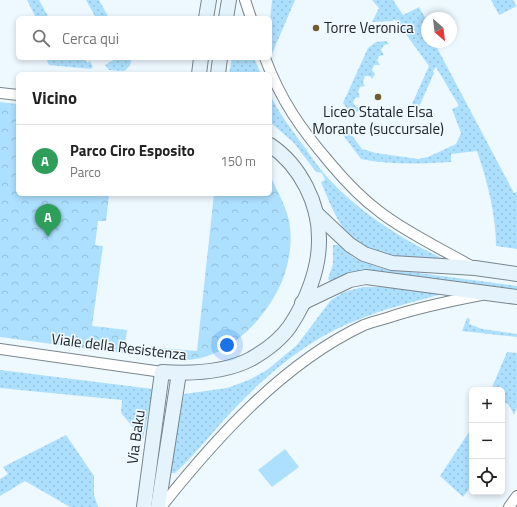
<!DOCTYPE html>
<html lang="it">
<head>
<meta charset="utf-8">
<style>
  body { margin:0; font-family:"Titillium Web",sans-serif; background:#f2f2f2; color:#222 }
  .controls { position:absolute; right:12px; bottom:12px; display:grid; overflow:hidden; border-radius:6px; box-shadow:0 2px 6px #0003 }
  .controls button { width:36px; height:36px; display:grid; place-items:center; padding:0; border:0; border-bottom:1px solid #e0e0e0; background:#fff; color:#222; font:20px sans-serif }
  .compass { position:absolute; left:421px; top:12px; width:36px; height:36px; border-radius:50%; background:#fff; box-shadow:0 2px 6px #0003; rotate:152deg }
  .you { position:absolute; left:227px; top:345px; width:14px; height:14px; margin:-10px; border:3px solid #fff; border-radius:50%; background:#1a73e8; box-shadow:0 0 0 6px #1a73e833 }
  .badge { display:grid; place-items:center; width:26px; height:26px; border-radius:50%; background:#d93025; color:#fff; font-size:13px; font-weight:700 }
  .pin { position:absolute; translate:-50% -33px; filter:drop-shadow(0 1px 2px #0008) }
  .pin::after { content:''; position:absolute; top:21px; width:14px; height:12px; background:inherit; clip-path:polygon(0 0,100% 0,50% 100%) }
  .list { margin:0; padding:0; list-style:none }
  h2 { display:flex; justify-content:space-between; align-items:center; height:52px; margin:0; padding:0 16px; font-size:17px }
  h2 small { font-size:13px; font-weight:400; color:#767676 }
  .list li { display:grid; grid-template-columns:26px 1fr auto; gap:12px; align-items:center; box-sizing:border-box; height:72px; padding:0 16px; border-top:1px solid #e0e0e0 }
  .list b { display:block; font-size:15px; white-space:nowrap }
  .list p { margin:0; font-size:13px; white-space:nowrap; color:#767676 }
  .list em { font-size:13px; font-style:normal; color:#767676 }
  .icon { flex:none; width:22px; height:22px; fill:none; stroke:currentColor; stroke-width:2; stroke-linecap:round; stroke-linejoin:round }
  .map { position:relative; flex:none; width:517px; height:507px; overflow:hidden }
  .search { position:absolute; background:#fff; box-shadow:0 2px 6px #0003; left:16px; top:16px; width:256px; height:44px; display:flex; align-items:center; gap:10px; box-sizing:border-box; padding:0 14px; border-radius:6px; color:#767676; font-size:15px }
  .panel { position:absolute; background:#fff; box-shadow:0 2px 6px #0003; left:16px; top:72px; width:256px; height:124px; border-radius:6px }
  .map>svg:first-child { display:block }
  .grass { fill:url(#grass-dots) }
  .park { fill:url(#park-crowns) }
  .pitch { fill:#ade0ff }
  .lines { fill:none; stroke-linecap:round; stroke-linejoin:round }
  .street-casing { stroke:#7a868d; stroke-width:12 }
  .secondary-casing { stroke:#7a868d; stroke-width:16 }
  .street { stroke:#fff; stroke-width:10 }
  .secondary { stroke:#e4f3fc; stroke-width:14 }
  .poi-dot { fill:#725c2c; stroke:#eef8ff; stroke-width:1.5 }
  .labels { text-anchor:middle; stroke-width:3.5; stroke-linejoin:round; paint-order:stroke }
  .poi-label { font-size:15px; fill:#22272a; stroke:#eef8ff; text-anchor:start }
  .street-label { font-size:15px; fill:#22272a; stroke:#eef8ff }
</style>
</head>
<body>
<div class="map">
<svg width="517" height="507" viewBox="0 0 517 507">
  <defs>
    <pattern id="grass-dots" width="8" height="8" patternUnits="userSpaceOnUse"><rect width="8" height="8" fill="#ade0ff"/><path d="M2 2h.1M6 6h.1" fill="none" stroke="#95c0db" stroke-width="1.8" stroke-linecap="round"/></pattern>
    <pattern id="park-crowns" width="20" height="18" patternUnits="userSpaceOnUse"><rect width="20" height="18" fill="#ade0ff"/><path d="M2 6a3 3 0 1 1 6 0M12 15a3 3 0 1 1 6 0" fill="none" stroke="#95c0db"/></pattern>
  </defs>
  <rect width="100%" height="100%" fill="#eef8ff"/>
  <g class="grass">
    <polygon points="27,0 39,0 49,18 36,18"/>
    <polygon points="86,0 99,0 109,18 96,18"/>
    <path d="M 272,0 L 295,0 L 272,54 C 267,44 271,13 272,0 Z"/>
    <path d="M 372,0 L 393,0 L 403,15 L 419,7 L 427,21 L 427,23 L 424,24 L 427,29 L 427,42 L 434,42 L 514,193 L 517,192 L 517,249 L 496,246 C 496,215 487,180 477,151 L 451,154 L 451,162 C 422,164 390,165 361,159 L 340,131 L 348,130 L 362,149 L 376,153 L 418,159 L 428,157 L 456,144 L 461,133 L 452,109 L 459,106 L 436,67 L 433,71 L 434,73 L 419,107 L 415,109 L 412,104 L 429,66 L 397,22 L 394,19 L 393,21 L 372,22 L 379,8 Z"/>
    <polygon points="491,0 513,0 517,6 499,15"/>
    <polygon points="386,41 389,44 384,45 381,50 384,55 379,56 377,60 380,65 374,65 372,70 375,74 372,79 370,76 365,76 363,82 365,86 360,87 358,92 360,97 355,98 353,103 356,107 360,107 357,112 350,113 343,103 368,48 376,42"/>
    <polygon points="48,58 71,58 72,59 84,58 87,63 90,61 93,67 91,69 49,65 47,61"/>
    <path d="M 117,58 L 131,58 C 132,64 129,67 124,71 L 109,70 L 105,65 Z"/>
    <polygon points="232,58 254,58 261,74 229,74"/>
    <path d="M 270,94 C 278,112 291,129 303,145 C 311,156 318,167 327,177 C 361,214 404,241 450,262 C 422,258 368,258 350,237 C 336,221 329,201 321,182 L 325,180 L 322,173 L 316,172 L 294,143 L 270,122 Z"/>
    <polygon points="333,245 338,245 354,258 381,268 517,286 517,290 380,272 366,271 331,282 328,279 333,264"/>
    <path d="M 363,287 L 391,287 L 442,294 C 413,302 383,309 355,321 C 311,338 272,370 239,404 C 217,426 198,452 175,473 L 169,473 L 184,394 L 227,388 L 249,380 L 267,370 L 297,345 L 331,300 L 344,292 Z"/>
    <polygon points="467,318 470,319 469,324 482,329 517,334 517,337 462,331"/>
    <polygon points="507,352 517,353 517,407 514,415 509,405 502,400 502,390 491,390"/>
    <polygon points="0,370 153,389 143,439 121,413 122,400 0,388"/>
    <polygon points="471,429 472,485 463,497 440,476"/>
    <polygon points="66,435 94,476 94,495 98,507 70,507 25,481 0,496 0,479 8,474 3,467"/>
  </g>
  <path class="park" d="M 0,102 L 18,104 L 18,194 L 109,194 L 106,221 L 98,221 L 95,245 L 103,246 L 92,326 L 127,330 L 125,345 L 197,351 L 214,194 L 270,194 L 270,175 C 277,191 289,211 290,228 C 292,243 289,262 284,276 C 270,315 229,359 186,360 C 171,360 156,356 141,355 C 94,350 47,343 0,337 Z"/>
  <polygon class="pitch" points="285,449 299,467 272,487 258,470"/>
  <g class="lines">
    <defs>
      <g id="street">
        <polyline points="245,0 251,18"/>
        <path d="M 265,58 C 281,101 301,129 330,163 C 345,181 361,198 380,212 C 407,233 442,249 471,266"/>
        <polyline points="0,93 18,95"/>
        <polyline points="0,349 162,372"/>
        <path d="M 161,507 C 216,438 283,363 364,325 C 372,322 381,320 390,317 C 420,307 450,301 481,295"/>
        <polyline points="509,507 517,496"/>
      </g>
      <g id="secondary">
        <polyline points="206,18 209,0"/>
        <polyline points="226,18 229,0"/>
        <polyline points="199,74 201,58"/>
        <polyline points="218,74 220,58"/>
        <polyline points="316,213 350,245 364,254 392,263 475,268 517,274"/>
        <polyline points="302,303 350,280 366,277 517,297"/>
        <path d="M 144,507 L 162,372 C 192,374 224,373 251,359 C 265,351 281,339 290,326 C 306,302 319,270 319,241 C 320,204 300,165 270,145"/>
        <polyline points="158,507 179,373"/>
      </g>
    </defs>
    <use href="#street" class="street-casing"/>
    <use href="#secondary" class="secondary-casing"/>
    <use href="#street" class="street"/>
    <use href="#secondary" class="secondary"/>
  </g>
  <g class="poi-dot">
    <circle cx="316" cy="28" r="4"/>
    <circle cx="378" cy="97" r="4"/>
  </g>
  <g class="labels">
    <g class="poi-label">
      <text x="324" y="33">Torre Veronica</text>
      <text x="378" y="117" text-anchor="middle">Liceo Statale Elsa<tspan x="378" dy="17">Morante (succursale)</tspan></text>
    </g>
    <g class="street-label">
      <text transform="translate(119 347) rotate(7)" y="5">Viale della Resistenza</text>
      <text transform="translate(136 437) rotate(-82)" y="5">Via Baku</text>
    </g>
  </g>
</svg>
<div class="controls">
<button>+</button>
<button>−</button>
<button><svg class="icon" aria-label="locate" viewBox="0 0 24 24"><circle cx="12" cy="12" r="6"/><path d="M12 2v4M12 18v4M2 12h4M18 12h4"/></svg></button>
</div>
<svg class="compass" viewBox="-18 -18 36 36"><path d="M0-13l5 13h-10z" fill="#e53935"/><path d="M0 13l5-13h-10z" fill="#767676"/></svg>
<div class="you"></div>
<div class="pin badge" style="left:48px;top:237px;background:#2e9e5b">A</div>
<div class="search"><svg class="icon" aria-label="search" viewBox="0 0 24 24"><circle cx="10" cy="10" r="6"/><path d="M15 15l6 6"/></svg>Cerca qui</div>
<section class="panel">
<h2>Vicino<small></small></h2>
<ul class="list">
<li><span class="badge" style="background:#2e9e5b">A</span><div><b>Parco Ciro Esposito</b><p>Parco</p></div><em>150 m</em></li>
</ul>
</section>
</div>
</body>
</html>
